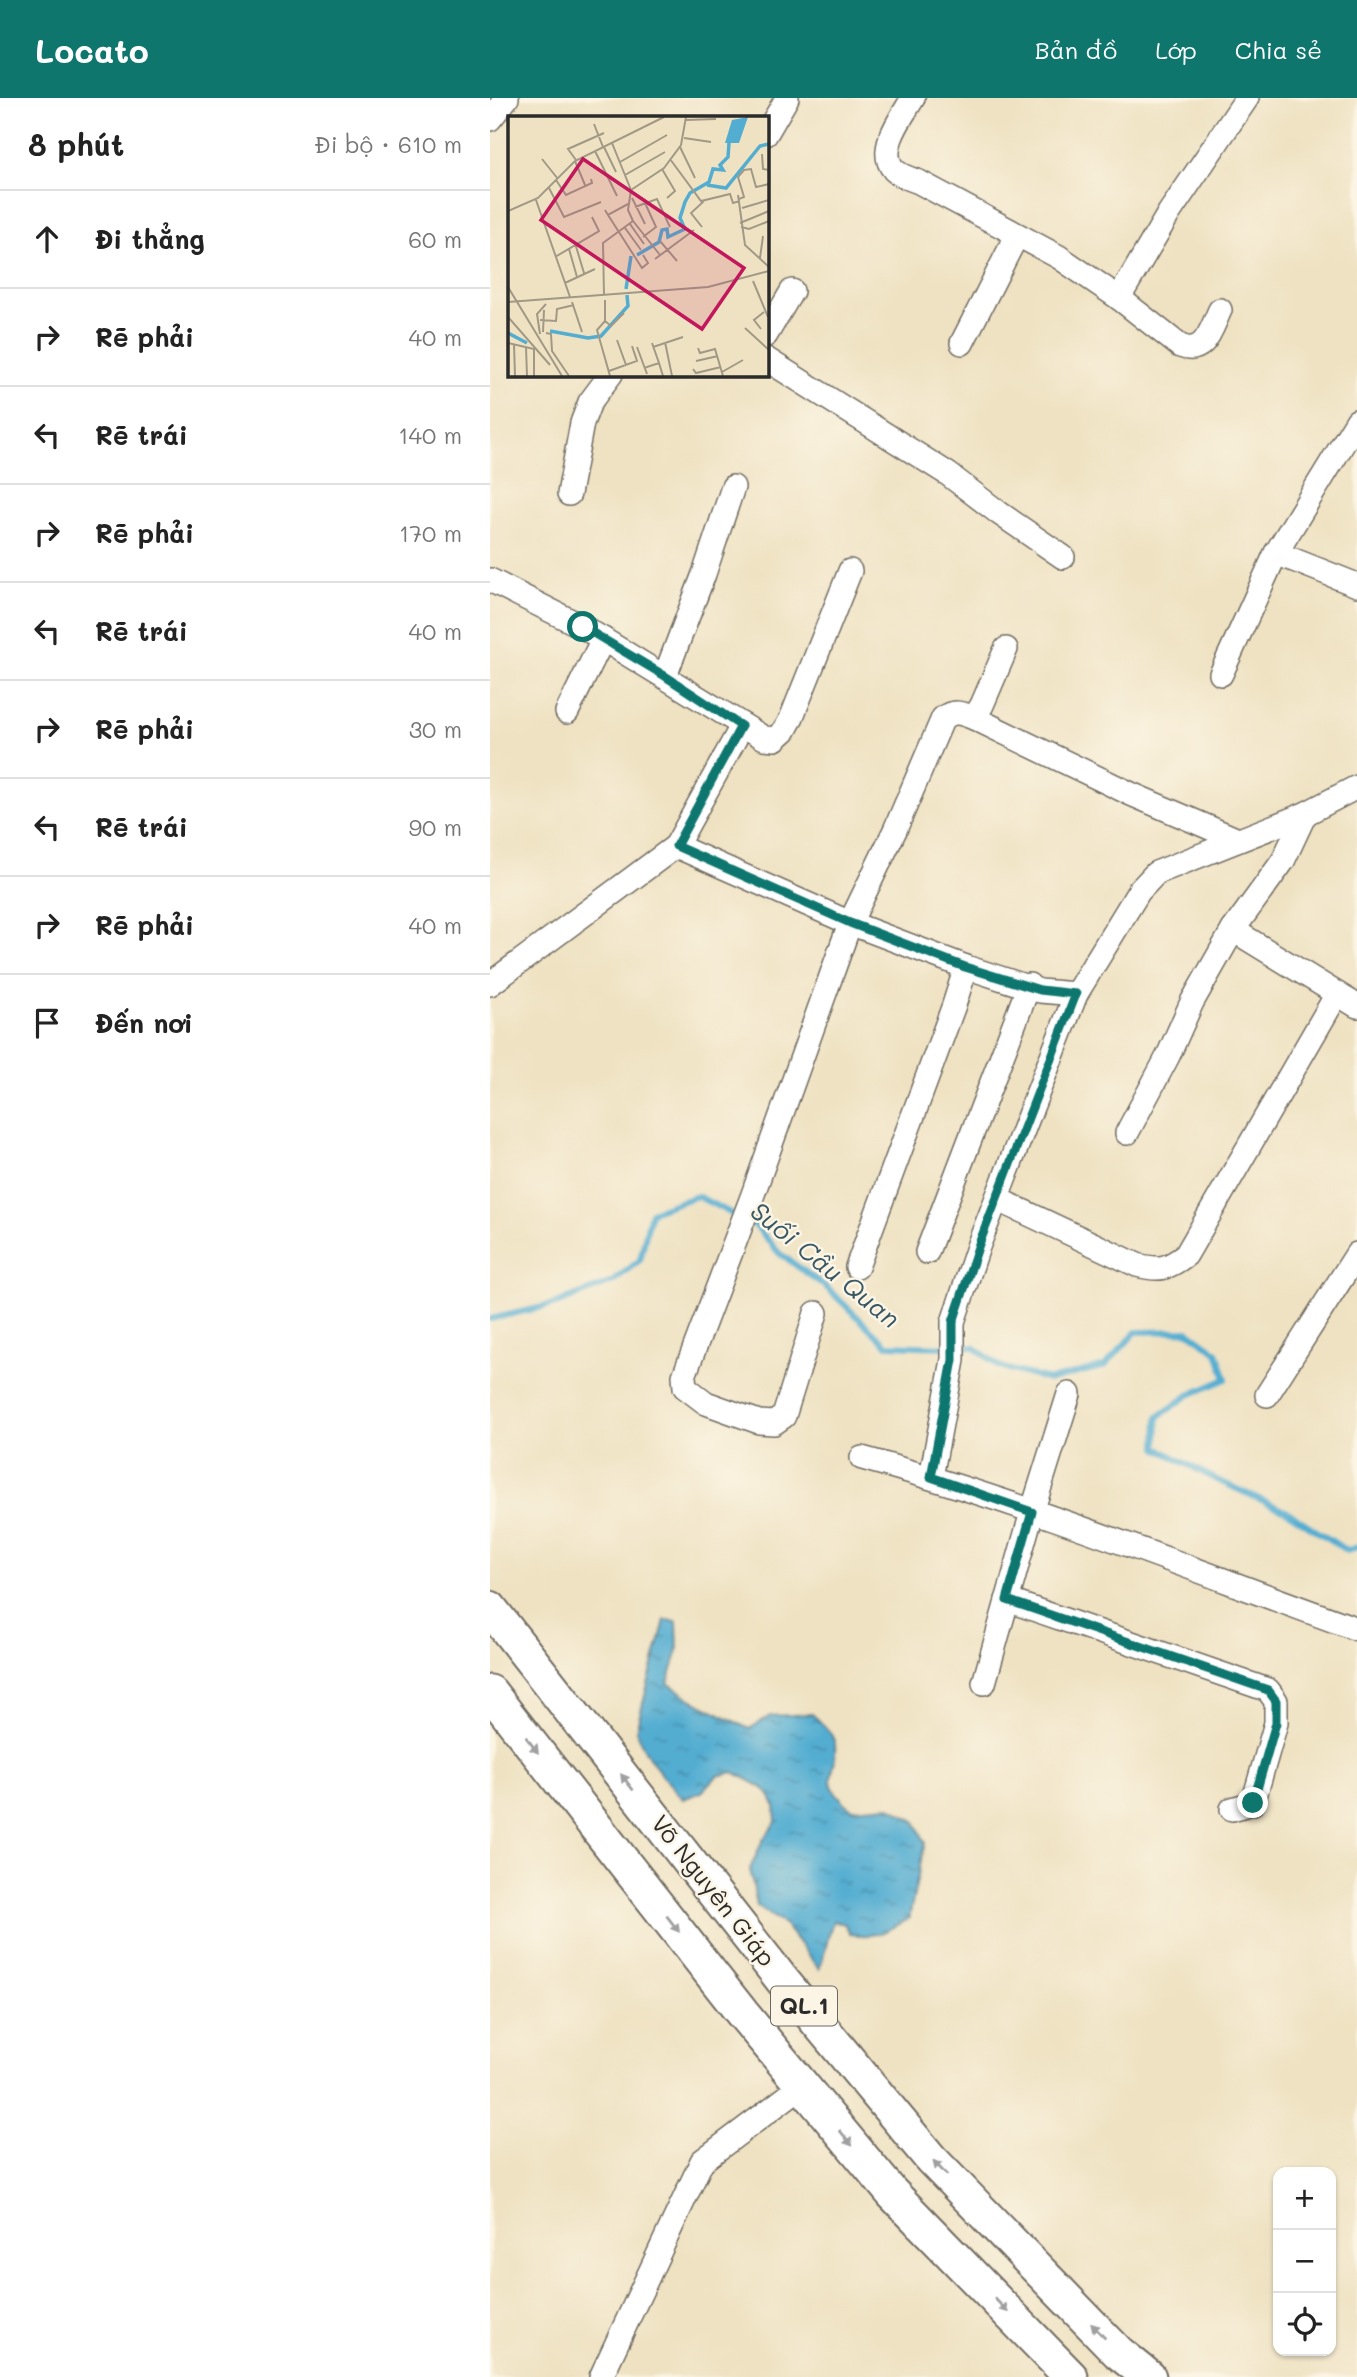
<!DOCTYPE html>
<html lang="vi">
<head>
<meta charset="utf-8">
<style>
  body { margin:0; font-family:Mali,sans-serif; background:#f6f6f6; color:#222 }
  .controls { position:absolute; right:21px; bottom:21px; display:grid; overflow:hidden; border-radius:14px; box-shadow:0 2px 5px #0004 }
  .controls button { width:63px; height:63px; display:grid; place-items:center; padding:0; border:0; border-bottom:2px solid #e0e0e0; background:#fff; color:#222; font:35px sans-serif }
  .stop { position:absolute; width:21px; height:21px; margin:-16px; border:5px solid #0f766e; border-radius:50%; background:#fff }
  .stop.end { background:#0f766e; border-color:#fff; box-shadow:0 2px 7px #0008 }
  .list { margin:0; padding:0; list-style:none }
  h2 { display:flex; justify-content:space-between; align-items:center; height:91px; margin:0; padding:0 28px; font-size:30px }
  h2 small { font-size:23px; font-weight:400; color:#767676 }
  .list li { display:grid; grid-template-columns:46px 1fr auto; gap:21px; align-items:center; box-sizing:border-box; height:98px; padding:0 28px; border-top:2px solid #e0e0e0 }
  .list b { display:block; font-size:26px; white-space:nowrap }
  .list em { font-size:23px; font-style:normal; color:#767676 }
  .icon { flex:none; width:38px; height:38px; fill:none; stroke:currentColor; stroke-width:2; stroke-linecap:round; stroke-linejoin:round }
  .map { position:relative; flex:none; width:867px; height:2279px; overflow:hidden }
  header { display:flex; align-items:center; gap:42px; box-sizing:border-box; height:98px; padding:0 35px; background:#0f766e; color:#fff }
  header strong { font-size:33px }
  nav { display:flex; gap:38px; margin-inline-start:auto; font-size:24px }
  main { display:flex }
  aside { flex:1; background:#fff }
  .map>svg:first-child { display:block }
  .water { fill:url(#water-ripples); stroke:#3f6c7e; stroke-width:2 }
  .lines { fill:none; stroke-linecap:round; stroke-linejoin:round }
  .stream { stroke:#53add1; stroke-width:6 }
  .minor-casing { stroke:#706b60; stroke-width:26 }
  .highway-casing { stroke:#706b60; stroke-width:37 }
  .minor { stroke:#fff; stroke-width:23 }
  .highway { stroke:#fff; stroke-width:33 }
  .oneway { fill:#a0a0a0 }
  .route { stroke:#0f766e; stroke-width:9 }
  .labels { text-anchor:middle; stroke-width:5; stroke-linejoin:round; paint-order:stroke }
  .shield { fill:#fcf5e5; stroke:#6a6863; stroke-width:2 }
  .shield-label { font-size:23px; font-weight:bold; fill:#2b2b2b }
  .street-label { font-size:24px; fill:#2b2b2b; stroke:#fcf5e5 }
  .water-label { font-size:26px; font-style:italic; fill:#395865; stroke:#fcf5e5 }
  .inset-river { fill:none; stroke:#53add1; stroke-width:3.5 }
  .inset-road { fill:none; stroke:#a19986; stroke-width:2 }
  .view { fill:#c2185b; fill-opacity:0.15; stroke:#c2185b; stroke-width:3.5 }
  .inset-edge { fill:none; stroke:#2b2b2b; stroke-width:3.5 }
</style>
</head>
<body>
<header>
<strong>Locato</strong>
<nav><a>Bản đồ</a><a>Lớp</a><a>Chia sẻ</a></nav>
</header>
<main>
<aside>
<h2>8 phút<small>Đi bộ · 610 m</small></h2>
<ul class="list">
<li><svg class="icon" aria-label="ahead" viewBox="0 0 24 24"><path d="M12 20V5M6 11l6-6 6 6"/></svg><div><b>Đi thẳng</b></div><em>60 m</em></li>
<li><svg class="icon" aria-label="right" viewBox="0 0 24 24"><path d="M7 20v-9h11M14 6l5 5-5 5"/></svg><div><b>Rẽ phải</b></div><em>40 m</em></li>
<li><svg class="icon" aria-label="left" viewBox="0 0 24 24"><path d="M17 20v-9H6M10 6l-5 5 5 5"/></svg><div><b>Rẽ trái</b></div><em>140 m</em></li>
<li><svg class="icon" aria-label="right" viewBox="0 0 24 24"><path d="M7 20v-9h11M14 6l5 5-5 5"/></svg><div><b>Rẽ phải</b></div><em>170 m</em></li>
<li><svg class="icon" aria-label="left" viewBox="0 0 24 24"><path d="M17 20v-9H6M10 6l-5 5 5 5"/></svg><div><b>Rẽ trái</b></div><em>40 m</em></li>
<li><svg class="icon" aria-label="right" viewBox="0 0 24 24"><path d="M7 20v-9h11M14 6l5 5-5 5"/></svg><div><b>Rẽ phải</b></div><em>30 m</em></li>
<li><svg class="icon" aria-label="left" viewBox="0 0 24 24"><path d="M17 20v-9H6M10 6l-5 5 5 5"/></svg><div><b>Rẽ trái</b></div><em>90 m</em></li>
<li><svg class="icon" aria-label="right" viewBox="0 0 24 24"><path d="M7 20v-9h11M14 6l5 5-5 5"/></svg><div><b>Rẽ phải</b></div><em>40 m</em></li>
<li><svg class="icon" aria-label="arrive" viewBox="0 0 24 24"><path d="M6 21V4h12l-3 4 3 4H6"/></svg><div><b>Đến nơi</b></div></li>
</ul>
</aside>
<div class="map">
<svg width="867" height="2279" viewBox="0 0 867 2279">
  <defs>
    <pattern id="water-ripples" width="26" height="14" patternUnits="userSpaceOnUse" patternTransform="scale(1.75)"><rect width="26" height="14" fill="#53add1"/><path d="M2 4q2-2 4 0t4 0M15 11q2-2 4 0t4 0" fill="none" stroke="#458daa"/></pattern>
  </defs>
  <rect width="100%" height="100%" fill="#fcf5e5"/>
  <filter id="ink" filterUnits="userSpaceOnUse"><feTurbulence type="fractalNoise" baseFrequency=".0143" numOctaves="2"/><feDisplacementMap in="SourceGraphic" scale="14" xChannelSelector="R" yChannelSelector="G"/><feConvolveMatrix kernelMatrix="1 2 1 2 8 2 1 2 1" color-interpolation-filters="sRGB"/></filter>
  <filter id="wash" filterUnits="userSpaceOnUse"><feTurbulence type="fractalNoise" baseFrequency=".00686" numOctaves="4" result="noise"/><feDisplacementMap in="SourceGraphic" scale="28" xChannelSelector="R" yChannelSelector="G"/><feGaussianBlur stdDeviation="1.57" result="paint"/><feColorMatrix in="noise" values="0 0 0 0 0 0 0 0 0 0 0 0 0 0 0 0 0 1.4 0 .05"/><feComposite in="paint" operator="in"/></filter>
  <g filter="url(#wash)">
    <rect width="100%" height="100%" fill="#efe2c2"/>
    <path class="water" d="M 175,1522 L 187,1523 L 188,1552 L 178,1585 L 201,1601 L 259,1631 L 280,1618 L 322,1616 C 330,1624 344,1635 345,1647 C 348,1682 326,1680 362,1711 L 399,1708 L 425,1723 L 435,1744 L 419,1820 C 398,1834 386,1840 360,1836 L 355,1826 L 343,1823 C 337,1839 336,1855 329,1871 L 295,1827 L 267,1808 L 260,1771 L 273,1742 L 286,1724 L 285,1707 L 275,1691 L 244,1674 L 227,1678 L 212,1694 L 193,1701 C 174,1680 155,1659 146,1632 Z"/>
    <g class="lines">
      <g class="stream">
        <polyline points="0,1221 66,1206 122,1184 150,1162 161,1114 207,1098 266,1128 289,1155 336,1189 397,1247 457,1249"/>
        <polyline points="468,1249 484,1249 510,1269 560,1282 615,1268 646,1234 698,1233 727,1254 736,1281 699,1297 668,1319 667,1350 727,1382 798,1414 857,1453 867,1449"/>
      </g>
    </g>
  </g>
  <g filter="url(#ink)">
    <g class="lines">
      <defs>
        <g id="minor">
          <path d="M 423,0 C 412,19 386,52 404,72 C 410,78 421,81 429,84 L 569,159 L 629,200 L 690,248 C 715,258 721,231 730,212"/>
          <polyline points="0,21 17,0"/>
          <polyline points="276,36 297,0"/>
          <polyline points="629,200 679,115 757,0"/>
          <polyline points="276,237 302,193"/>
          <polyline points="472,245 527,137"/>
          <polyline points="276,261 458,376 509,415 573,459"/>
          <polyline points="79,396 92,325 100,304 121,276"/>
          <polyline points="786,455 867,487"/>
          <polyline points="0,482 93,529 274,640 285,641 295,632 301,621 360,473"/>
          <polyline points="516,551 492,607 484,620 641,696 748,742"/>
          <polyline points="731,576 786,455 867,323"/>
          <polyline points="175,578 214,476 243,389"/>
          <polyline points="77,614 113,541"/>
          <polyline points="186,748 252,628"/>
          <polyline points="743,832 867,908"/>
          <polyline points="0,886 186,748 360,825 476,869 550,893 586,896 649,793 666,775 815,716 867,689"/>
          <polyline points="637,1035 678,958 702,904 743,832 793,763 815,716"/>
          <path d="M 507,1101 L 647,1167 C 670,1173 677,1171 696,1157 L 847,896"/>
          <polyline points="437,1154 539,887"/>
          <polyline points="367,1169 464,907 476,869"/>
          <path d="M 326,1215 L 294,1318 L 284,1325 L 269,1324 L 216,1305 L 195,1289 L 194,1278 L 262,1099 L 360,825 L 405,732 L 453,620 C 464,612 471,615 484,620"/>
          <polyline points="777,1297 867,1156"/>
          <path d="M 372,1360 C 540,1406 703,1472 867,1531"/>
          <polyline points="441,1379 463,1262 463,1224 489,1146 586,896"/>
          <polyline points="517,1502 778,1592 786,1603 786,1625 763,1705 742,1711"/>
          <polyline points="494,1585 542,1414 579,1296"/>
          <polyline points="111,2279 212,2063 313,1987"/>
        </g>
        <g id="highway">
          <polyline points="0,1510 293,1883 441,2061 628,2254 659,2279"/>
          <polyline points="0,1594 252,1915 402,2095 581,2279"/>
        </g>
      </defs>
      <use href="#minor" class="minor-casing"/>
      <use href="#highway" class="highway-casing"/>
      <use href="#minor" class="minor"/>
      <use href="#highway" class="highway"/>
    </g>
    <defs><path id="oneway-solid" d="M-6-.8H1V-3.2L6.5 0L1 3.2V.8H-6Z" transform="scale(1.75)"/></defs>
    <g class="oneway">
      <use href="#oneway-solid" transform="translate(42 1647) rotate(52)"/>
      <use href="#oneway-solid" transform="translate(137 1684) rotate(-128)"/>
      <use href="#oneway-solid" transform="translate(183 1826) rotate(52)"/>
      <use href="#oneway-solid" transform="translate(356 2040) rotate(50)"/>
      <use href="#oneway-solid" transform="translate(450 2070) rotate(-134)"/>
      <use href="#oneway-solid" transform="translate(511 2207) rotate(46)"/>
      <use href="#oneway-solid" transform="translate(608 2233) rotate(-134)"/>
    </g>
  </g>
  <g class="lines" filter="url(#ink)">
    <polyline class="route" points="93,529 175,578 251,628 186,748 360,825 475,869 550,892 586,896 489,1146 463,1224 463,1262 441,1379 542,1414 517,1502 778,1592 786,1603 786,1625 763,1705"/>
  </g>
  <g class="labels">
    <rect class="shield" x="281" y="1888.5" width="66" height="39" rx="5"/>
    <g class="shield-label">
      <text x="314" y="1916">QL.1</text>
    </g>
    <g class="street-label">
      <text transform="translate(223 1793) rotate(52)" y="8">Võ Nguyên Giáp</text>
    </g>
    <g class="water-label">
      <text transform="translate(335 1167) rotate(39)" y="9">Suối Cầu Quan</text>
    </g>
  </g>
  <g transform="translate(18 18)">
    <rect width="261" height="261" fill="#efe2c2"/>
    <path d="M 240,1 L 231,27 L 217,27 L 224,4 Z" fill="#53add1"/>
    <path class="inset-river" d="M 199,69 L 218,72 L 252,30 L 261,28M 129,139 L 151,126 L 154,114 L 159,113 L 160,121 L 177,113 L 172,102 L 177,86 L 182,77 L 201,66 L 205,53 L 215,54 L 212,49 L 220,41 L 221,27M 118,173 L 123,140M 42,215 L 80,222 L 93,220 L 120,190 L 119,179M 0,217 L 19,227"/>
    <path class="inset-road" d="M 178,4 L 208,3M 86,8 L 95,31M 176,22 L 203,26M 96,31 L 108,56M 172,31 L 187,62M 87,35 L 109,80M 254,38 L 255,53 L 261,54M 34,43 L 50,63M 162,43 L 193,85 L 222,78 L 225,87 L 232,85M 68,44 L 60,33 L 96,17M 67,45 L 77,69M 112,46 L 159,19M 154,53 L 167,75 L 159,82M 117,59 L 157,36M 48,64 L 58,79 L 84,67 L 83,63M 41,72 L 56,101 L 93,86M 123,74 L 156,52 L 173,29 L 178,1M 230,79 L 237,129 L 261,151M 124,82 L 137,108M 231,83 L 236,81 L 230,61 L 236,54 L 243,53 L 248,71 L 261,68M 28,84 L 62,181M 127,91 L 149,83 L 162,111M 234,92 L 261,84M 97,94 L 100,99 L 120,88M 0,95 L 30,82 L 67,45 L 156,1M 100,99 L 134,152 L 140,147 L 135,139M 125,105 L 152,139M 232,107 L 261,95M 122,108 L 136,128M 194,111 L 183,97 L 196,85M 233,111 L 241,113 L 261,105M 117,112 L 133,134M 135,121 L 148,111 L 137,87M 152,125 L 169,145M 67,127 L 76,157M 61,133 L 69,161M 47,141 L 91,115 L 84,101M 252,142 L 255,120M 147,143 L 186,114M 245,165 L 260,201M 57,167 L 87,153M 0,171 L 54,260M 96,179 L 95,127 L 125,105 L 120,94 L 123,74 L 104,27M 97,184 L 97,205 L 89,214 L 102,260M 0,186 L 200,171 L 261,155M 64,186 L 74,216M 0,201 L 42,249M 32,204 L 48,205 L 49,193 L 66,189M 97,205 L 103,210 L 116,197M 237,212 L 261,234M 253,213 L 246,204 L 256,196M 35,216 L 36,194M 38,217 L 43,218 L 44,235 L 61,260M 32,218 L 29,198 L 38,188M 109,224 L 118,249M 157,226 L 164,260M 0,227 L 26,233 L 26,260M 144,227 L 151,247M 6,228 L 7,260M 18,231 L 19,260M 129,231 L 139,258M 145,231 L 175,221M 190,232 L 192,237 L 207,233 L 215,260M 188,245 L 210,240M 136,252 L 151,247 L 155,260M 185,253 L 188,257 L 213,251M 101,255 L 129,245 L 124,230M 214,256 L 235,244"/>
    <path class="view" d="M 75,43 L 236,152 L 194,213 L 33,104 Z"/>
    <rect width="261" height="261" class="inset-edge"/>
  </g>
</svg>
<div class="controls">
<button>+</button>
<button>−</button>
<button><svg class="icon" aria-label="locate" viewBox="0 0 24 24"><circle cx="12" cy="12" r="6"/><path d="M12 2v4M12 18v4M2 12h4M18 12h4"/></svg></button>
</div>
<div class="stop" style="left:93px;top:529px"></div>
<div class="stop end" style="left:763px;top:1705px"></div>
</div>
</main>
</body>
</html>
